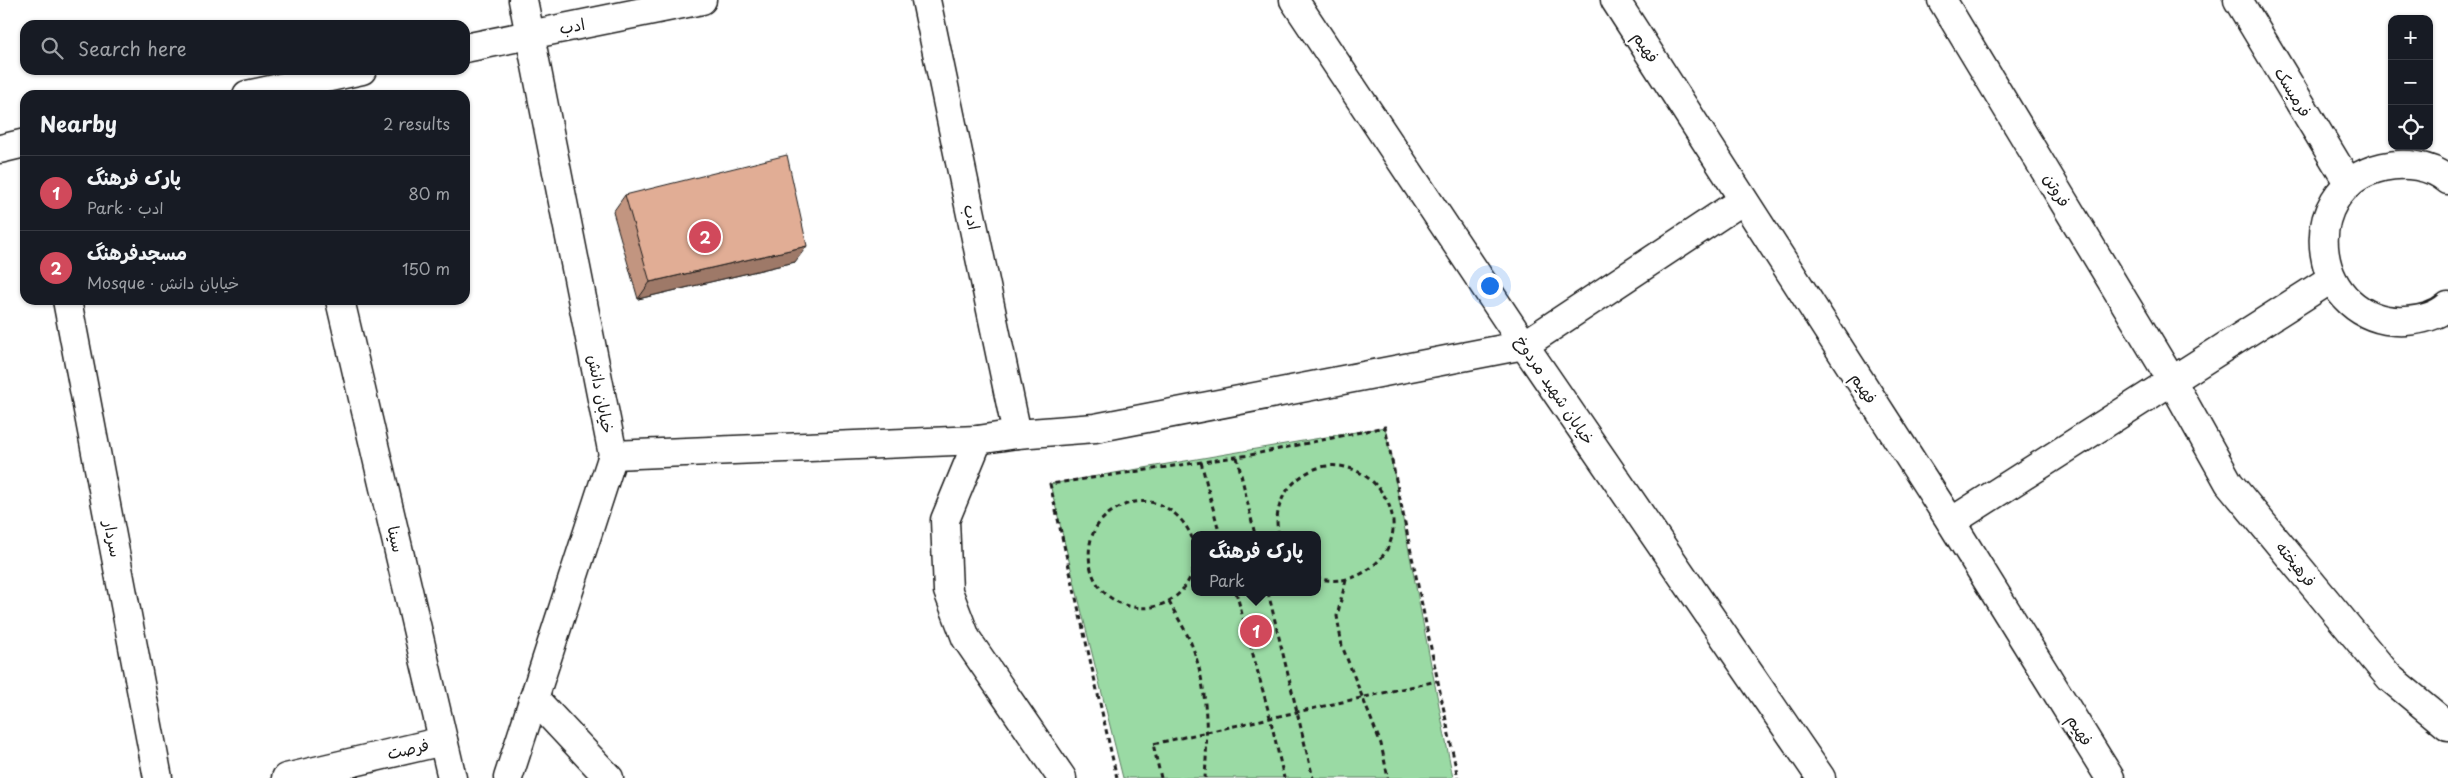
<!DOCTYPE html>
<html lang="en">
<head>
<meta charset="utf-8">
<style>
  body { margin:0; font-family:"Playpen Sans","Playpen Sans Arabic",sans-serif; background:#242831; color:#f1f3f6 }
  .controls { position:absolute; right:15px; top:15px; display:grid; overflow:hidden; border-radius:10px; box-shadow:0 1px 4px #0004 }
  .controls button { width:45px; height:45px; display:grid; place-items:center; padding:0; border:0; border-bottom:1px solid #363941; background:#171b24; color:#f1f3f6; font:25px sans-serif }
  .you { position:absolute; left:1489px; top:285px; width:18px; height:18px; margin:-12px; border:4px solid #fff; border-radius:50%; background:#1a73e8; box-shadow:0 0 0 8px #1a73e833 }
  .badge { display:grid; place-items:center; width:32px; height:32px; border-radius:50%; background:#d1495b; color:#fff; font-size:16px; font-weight:700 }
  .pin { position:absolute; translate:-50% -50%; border:2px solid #fff; box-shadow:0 1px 5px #0006 }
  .popup { position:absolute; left:1191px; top:531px; width:130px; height:65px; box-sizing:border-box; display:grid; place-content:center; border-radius:10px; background:#171b24; filter:drop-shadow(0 1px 4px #0005); font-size:16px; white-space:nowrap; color:#9ea1a6 }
  .popup b { font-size:19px; color:#f1f3f6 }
  .popup::after { content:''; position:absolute; left:50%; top:100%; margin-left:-10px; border:10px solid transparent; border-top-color:#171b24 }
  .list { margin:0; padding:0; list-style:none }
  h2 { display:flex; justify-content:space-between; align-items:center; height:65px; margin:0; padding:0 20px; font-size:21px }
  h2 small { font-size:16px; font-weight:400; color:#9ea1a6 }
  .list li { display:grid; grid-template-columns:32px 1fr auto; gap:15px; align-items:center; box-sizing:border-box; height:75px; padding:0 20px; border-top:1px solid #363941 }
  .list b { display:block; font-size:19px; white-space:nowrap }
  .list p { margin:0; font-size:16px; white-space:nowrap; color:#9ea1a6 }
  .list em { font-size:16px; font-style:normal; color:#9ea1a6 }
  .icon { flex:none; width:28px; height:28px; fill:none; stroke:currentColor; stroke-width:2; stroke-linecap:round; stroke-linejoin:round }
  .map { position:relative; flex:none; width:2448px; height:778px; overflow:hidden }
  .search { position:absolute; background:#171b24; box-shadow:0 1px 4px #0004; left:20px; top:20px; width:450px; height:55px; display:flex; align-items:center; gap:12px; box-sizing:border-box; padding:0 18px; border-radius:15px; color:#9ea1a6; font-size:19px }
  .panel { position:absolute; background:#171b24; box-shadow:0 1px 4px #0004; left:20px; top:90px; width:450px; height:215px; border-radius:15px }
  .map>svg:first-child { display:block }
  .green { fill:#9adaa4; stroke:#5b7b60; fill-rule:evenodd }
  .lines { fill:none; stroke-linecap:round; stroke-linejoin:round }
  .minor-casing { stroke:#1c1c1c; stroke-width:31 }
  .path { stroke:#1c1c1c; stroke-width:3; stroke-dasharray:5 4; stroke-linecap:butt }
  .minor { stroke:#fff; stroke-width:28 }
  .wall { fill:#c29580; stroke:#1c1c1c }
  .shaded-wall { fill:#9e7968; stroke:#1c1c1c }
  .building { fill:#e1ad95; stroke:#1c1c1c }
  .labels { text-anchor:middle; stroke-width:5; stroke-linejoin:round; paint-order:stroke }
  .street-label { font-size:16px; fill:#1c1c1c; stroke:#fff }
</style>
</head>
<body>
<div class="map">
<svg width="2448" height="778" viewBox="0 0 2448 778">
  <rect width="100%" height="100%" fill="#fff"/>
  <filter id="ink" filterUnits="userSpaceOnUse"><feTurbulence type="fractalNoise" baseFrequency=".02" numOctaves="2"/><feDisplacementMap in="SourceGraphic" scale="10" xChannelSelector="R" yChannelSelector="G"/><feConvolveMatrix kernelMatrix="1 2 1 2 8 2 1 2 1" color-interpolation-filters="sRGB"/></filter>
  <g filter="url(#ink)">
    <path class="green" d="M 1385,427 L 1453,778 L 1123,778 L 1050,484 ZM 1195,535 L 1317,535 L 1317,592 L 1195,592 Z"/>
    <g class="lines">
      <defs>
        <g id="minor">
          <polyline points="926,0 1017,434"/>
          <polyline points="1294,0 1524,345 1821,778"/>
          <polyline points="1615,0 1951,522 2110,778"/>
          <polyline points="1942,0 2172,381 2229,483 2390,678 2448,726"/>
          <polyline points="2238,0 2349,184"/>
          <polyline points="465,48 702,0"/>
          <polyline points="247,95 362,70"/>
          <polyline points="0,149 25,143"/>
          <path d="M 2448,180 C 2431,165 2404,162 2383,167 C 2291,188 2312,326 2406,321 C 2420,320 2437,316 2448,306"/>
          <polyline points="67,300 158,778"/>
          <polyline points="340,300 452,778"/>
          <polyline points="978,440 945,520 948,591 966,638 1062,778"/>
          <polyline points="613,455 978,440 1017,434 1095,428 1524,345 1743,200"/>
          <polyline points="1951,522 2331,279"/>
          <polyline points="534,698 609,778"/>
          <polyline points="286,778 443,741"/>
          <polyline points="508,778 613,455 523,0"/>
        </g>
      </defs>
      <use href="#minor" class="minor-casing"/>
      <g class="path">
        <polyline points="1237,457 1255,535"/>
        <polyline points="1201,462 1220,535"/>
        <path d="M 1279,535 C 1274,519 1279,500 1289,488 C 1345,423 1432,515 1374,565 C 1358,579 1338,584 1317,578"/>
        <path d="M 1195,548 C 1188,514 1153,490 1120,507 C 1105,514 1093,526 1090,544 C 1079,616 1181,634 1195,562"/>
        <polyline points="1346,580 1337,616 1342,646 1381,744 1388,778"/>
        <polyline points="1236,592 1270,717 1284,778"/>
        <polyline points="1268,592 1313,778"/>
        <path d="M 1169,602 C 1176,615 1185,629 1191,643 C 1208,686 1208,733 1205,778"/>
        <polyline points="1117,778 1050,484 1250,455 1385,427 1458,778"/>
        <polyline points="1161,778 1153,744 1437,681"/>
      </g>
      <use href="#minor" class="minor"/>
    </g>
    <polygon class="wall" points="625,195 795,262 638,299 613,212"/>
    <polygon class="shaded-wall" points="807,246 795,262 638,299 650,282"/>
    <polygon class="building" points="787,155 807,246 650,282 625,195"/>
  </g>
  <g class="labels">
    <g class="street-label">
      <text transform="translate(572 26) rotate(-11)" y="6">ادب</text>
      <text transform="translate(1646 47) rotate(57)" y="6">فهیم</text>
      <text transform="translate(2293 92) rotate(59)" y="6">فرمیسک</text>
      <text transform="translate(2057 190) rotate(59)" y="6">فروتن</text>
      <text transform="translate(972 217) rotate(78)" y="6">ادب</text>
      <text transform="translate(1864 388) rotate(57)" y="6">فهیم</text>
      <text transform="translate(1555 390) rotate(56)" y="6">خیابان شهید مردوخ</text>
      <text transform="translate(601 394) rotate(79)" y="6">خیابان دانش</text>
      <text transform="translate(113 539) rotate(79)" y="6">سردار</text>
      <text transform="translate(396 539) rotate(77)" y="6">سینا</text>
      <text transform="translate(2296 564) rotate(51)" y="6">فرهیخته</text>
      <text transform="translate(2080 730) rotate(58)" y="6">فهیم</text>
      <text transform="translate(408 749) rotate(-13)" y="6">فرصت</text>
    </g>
  </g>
</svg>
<div class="controls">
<button>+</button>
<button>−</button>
<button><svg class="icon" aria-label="locate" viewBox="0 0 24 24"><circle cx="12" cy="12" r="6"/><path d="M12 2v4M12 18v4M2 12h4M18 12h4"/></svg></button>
</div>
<div class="you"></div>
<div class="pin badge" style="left:1256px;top:631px">1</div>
<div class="popup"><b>پارک فرهنگ</b>Park</div>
<div class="pin badge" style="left:705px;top:237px">2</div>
<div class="search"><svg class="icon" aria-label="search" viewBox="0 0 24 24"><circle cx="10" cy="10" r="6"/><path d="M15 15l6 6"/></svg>Search here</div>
<section class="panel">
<h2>Nearby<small>2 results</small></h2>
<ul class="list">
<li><span class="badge">1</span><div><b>پارک فرهنگ</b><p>Park · ادب</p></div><em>80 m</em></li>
<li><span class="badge">2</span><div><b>مسجدفرهنگ</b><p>Mosque · خیابان دانش</p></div><em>150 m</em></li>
</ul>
</section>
</div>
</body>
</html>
